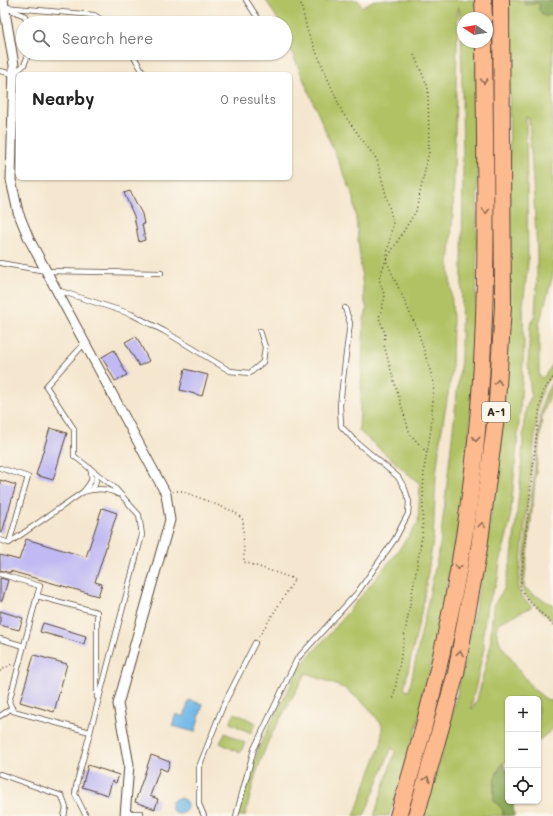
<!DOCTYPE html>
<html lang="en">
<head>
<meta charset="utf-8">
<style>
  body { margin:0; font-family:Mali,sans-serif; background:#f6f6f6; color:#222 }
  .controls { position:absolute; right:12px; bottom:12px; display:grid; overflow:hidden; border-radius:6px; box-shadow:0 1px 3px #0004 }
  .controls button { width:36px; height:36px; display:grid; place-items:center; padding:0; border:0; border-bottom:1px solid #e0e0e0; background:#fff; color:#222; font:20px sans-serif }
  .compass { position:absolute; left:457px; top:12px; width:36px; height:36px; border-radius:50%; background:#fff; box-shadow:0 1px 3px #0004; rotate:282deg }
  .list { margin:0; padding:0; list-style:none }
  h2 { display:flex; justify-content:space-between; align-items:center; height:52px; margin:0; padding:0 16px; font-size:17px }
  h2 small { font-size:13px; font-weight:400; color:#767676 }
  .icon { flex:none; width:22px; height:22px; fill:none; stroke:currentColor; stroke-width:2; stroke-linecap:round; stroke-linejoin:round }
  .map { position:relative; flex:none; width:553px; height:816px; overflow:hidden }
  .search { position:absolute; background:#fff; box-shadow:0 1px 3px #0004; left:16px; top:16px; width:276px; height:44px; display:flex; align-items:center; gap:10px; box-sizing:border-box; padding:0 14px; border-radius:22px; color:#767676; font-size:15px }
  .panel { position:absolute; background:#fff; box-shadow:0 1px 3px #0004; left:16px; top:72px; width:276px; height:108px; border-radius:6px }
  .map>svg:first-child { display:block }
  .green { fill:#b1c265; stroke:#767642; fill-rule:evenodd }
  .forest { fill:#8ca85a; stroke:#64693c }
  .water { fill:#6fb8e7; stroke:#557182 }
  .building { fill:#c0b9f3 }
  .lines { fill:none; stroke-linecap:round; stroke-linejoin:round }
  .service-casing { stroke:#574639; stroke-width:6 }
  .minor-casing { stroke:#574639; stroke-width:11 }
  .motorway-casing { stroke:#574639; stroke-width:18 }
  .path { stroke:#574639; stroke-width:1.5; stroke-dasharray:1 3; stroke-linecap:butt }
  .service { stroke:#fff; stroke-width:4.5 }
  .minor { stroke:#fff; stroke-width:9 }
  .motorway { stroke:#fcba8e; stroke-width:16 }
  .oneway { stroke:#926b50 }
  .labels { text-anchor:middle; stroke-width:3; stroke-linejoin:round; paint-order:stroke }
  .shield { fill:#fbf7ec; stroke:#75685c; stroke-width:1 }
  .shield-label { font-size:12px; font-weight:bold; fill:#3b2a1e }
</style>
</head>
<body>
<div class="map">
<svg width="553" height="816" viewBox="0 0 553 816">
  <rect width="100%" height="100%" fill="#fbf7ec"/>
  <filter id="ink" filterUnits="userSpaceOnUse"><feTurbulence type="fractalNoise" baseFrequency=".025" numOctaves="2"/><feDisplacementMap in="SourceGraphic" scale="8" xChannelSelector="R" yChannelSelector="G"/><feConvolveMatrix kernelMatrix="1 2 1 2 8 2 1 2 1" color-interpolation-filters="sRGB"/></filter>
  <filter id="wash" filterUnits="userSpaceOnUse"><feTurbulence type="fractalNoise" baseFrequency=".012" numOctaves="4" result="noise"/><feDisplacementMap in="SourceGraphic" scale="16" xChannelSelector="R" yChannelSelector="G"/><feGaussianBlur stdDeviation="0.9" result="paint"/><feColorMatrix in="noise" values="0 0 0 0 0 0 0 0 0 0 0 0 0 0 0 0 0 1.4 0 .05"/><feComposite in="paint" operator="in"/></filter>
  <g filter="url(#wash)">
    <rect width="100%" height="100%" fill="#f5e7cf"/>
    <g class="green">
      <path d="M 266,0 L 358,0 L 362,7 L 374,0 L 475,0 L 475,18 L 463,18 L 463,42 L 476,42 C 478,189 480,336 465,482 C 461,520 452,558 445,595 C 434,650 424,706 408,760 C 402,779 395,797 389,816 L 374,816 L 395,752 L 392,747 L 364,816 L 354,816 L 382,741 L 382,725 L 367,706 L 346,689 L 306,673 L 269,739 L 256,773 L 245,816 L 238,816 L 252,761 L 255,761 L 258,749 L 301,665 L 333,630 L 395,555 L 418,523 L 420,484 L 359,431 L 364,320 L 367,309 L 364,299 L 354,198 L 285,36 L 285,23 L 280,23 ZM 458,6 L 461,18 L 463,168 L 461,358 L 440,545 L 409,691 L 404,689 L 423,604 L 433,540 L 436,476 L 440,440 L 452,371 L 453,317 L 449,265 L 453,214 Z"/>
      <path d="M 508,0 L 524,0 L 525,5 L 539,3 L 540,7 L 538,8 L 544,16 L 553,15 L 553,275 L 539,325 L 539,376 L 543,378 L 553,364 L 553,373 L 545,384 L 539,400 L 518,588 L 521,596 L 532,607 L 500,622 L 496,630 L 500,643 L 533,689 L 546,699 L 553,701 L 553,729 L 538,741 L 538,699 L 508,699 L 508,760 C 494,768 493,786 494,800 L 503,810 L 503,816 L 423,816 C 453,724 473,629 488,534 C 494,493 500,452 503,410 C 512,274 510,137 508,0 ZM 526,116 L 529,118 L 537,251 L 537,283 L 535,314 L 530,326 L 528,364 L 531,397 L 526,408 L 524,422 L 521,474 L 512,557 L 504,589 L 493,606 L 490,648 L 477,700 L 472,709 L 471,708 L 484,648 L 483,633 L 487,605 L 498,579 L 500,563 L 510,522 L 520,412 L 524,349 L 523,305 L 528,263 Z"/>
      <path d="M 553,380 C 553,392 546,404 542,417 L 524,586 L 531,593 L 553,605 L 553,622 L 524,594 L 521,585 L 542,406 L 546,393 Z"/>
      <polygon points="235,713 256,723 251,733 230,723"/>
      <polygon points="225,733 245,743 240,753 220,743"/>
    </g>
    <g class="forest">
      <polygon points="524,0 553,0 553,15 544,16 538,8 540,7 539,3 525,5"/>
      <polygon points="503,762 508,774 508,801 513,801 514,816 503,816 503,810 494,800 495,778"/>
    </g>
    <g class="water">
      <polygon points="189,700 203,704 195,732 172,726 176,714 184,717"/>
      <circle cx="179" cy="806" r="8"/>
    </g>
    <g id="blocks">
      <g class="building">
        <polygon points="130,191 142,214 144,224 142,224 145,240 139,242 134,216 124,193"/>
        <polygon points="136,336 149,361 139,366 125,342"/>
        <polygon points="114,350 127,375 115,381 102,357"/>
        <polygon points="185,369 208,375 202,396 180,390"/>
        <polygon points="50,428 67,433 53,480 36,475"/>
        <polygon points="0,480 16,485 2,533 0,533"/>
        <polygon points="102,508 117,513 95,582 102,584 98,596 10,571 10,573 0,570 0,555 19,560 26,539 86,557"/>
        <polygon points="0,578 8,580 2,601 0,601"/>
        <polygon points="0,611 23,618 19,630 0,625"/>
        <polygon points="43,623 86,636 84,644 40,632"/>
        <polygon points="34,655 67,664 54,712 20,702"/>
        <polygon points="151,755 170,762 167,771 160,768 150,796 158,799 155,809 135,802"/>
        <polygon points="88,765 119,775 116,783 112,781 108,795 82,787"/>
      </g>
    </g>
  </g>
  <g filter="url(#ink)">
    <use href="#blocks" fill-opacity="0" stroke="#574639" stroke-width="1"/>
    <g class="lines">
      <defs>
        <g id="service">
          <polyline points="246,0 261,23"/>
          <polyline points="27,23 25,16 4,7 94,15 107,23"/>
          <polyline points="132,53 144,74"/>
          <polyline points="0,71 14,74 24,65 29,53"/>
          <polyline points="0,263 46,271 161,273"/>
          <polyline points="57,290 131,314 164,331 230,371 250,373 263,362 265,347 260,331"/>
          <polyline points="85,343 46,386 74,429 74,456 114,487 139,515 142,535 77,782 75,794 86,816"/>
          <polyline points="0,468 28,477 9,543 0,540"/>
          <polyline points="91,489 95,485 97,474"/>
          <path d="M 83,492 C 95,488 107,488 118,494"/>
          <path d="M 9,543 L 83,492 C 90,483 94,481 90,468"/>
          <polyline points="0,574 40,586 37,596"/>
          <polyline points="0,639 24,646"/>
          <polyline points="0,716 12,708"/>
          <polyline points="90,732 13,711 9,702 37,596 97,612 97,697"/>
          <polyline points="0,774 62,796 66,808 64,816"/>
          <polyline points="126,813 141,813 141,816"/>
          <polyline points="204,816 199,804 199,767 223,706 255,643"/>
          <polyline points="236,816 254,749 297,659 357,593 395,539 408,514 409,502 405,489 398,477 354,440 341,426 340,405 345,362 350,323 345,308"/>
        </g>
        <polyline id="minor" points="3,0 14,65 11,180 18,212 29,239 166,494 170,520 118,704 129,765 125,816"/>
        <g id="motorway">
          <polyline points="483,0 484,18"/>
          <path d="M 398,816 C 438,687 467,554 478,420 C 489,294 485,168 484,42"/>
          <polyline points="416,816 456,673 479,548 496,417 503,307 501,0"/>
        </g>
      </defs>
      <use href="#service" class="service-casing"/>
      <use href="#minor" class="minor-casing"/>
      <use href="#motorway" class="motorway-casing"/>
      <g class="path">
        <polyline points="300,0 307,30 342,112 377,160 393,222 386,260 418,331 434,383 431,429 424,469 422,537 393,701"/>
        <polyline points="414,55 428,87 429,152 416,211 386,260 379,279 385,297 379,318 385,333 384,345 391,371 410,434 427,453"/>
        <polyline points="553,378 543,391 539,412 520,588 528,600 553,625"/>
        <polyline points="173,491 182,491 235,512 243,520 244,562 295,579 258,638"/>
        <polyline points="0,671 12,664"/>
      </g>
      <use href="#service" class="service"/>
      <use href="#minor" class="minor"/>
      <use href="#motorway" class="motorway"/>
    </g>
    <defs><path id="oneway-chevron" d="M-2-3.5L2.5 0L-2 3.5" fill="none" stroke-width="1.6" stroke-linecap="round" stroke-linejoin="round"/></defs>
    <g class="oneway">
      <use href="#oneway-chevron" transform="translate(484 81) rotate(89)"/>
      <use href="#oneway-chevron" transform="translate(486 211) rotate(91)"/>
      <use href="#oneway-chevron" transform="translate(498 382) rotate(-86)"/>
      <use href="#oneway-chevron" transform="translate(476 439) rotate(96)"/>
      <use href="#oneway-chevron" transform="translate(482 525) rotate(-83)"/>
      <use href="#oneway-chevron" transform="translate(458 567) rotate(100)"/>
      <use href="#oneway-chevron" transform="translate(460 653) rotate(-79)"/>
      <use href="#oneway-chevron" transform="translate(427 779) rotate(-74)"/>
    </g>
  </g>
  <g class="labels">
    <rect class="shield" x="482" y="402" width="28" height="20" rx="3"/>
    <g class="shield-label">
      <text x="496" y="416">A-1</text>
    </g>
  </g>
</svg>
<div class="controls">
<button>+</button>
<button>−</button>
<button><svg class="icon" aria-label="locate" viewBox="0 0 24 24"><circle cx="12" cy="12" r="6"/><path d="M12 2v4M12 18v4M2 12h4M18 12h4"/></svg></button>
</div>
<svg class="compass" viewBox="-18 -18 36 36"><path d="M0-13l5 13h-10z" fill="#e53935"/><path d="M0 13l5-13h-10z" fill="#767676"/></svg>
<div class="search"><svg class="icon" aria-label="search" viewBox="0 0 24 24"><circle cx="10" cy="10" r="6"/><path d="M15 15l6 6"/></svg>Search here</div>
<section class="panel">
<h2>Nearby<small>0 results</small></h2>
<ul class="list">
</ul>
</section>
</div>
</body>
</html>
